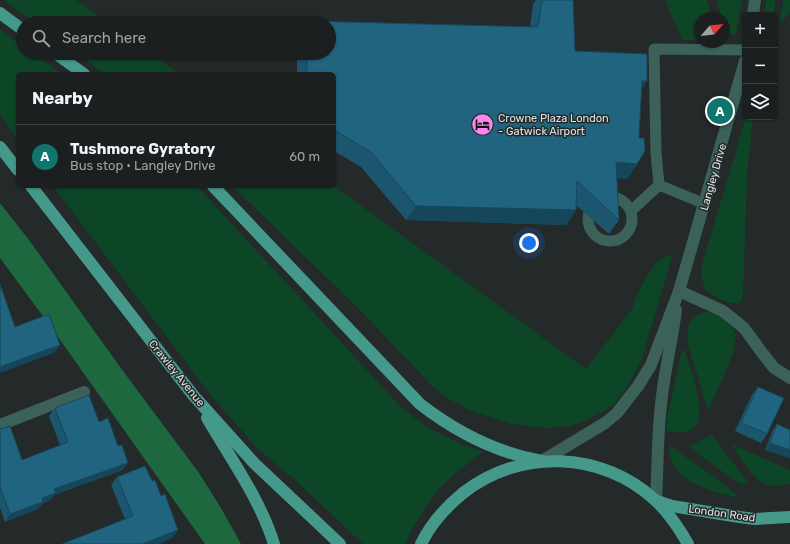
<!DOCTYPE html>
<html lang="en">
<head>
<meta charset="utf-8">
<style>
  body { margin:0; font-family:Rubik,sans-serif; background:#282c2c; color:#f1f3f6 }
  .controls { position:absolute; right:12px; top:12px; display:grid; overflow:hidden; border-radius:6px; box-shadow:0 1px 3px #0004 }
  .controls button { width:36px; height:36px; display:grid; place-items:center; padding:0; border:0; border-bottom:1px solid #393d3d; background:#1b1f1f; color:#f1f3f6; font:20px sans-serif }
  .compass { position:absolute; left:694px; top:12px; width:36px; height:36px; border-radius:50%; background:#1b1f1f; box-shadow:0 1px 3px #0004; rotate:62deg }
  .you { position:absolute; left:529px; top:243px; width:14px; height:14px; margin:-10px; border:3px solid #fff; border-radius:50%; background:#1a73e8; box-shadow:0 0 0 6px #1a73e833 }
  .badge { display:grid; place-items:center; width:26px; height:26px; border-radius:50%; background:#0f766e; color:#fff; font-size:13px; font-weight:700 }
  .pin { position:absolute; translate:-50% -50%; border:2px solid #fff; box-shadow:0 1px 4px #0006 }
  .list { margin:0; padding:0; list-style:none }
  h2 { display:flex; justify-content:space-between; align-items:center; height:52px; margin:0; padding:0 16px; font-size:17px }
  h2 small { font-size:13px; font-weight:400; color:#a0a2a4 }
  .list li { display:grid; grid-template-columns:26px 1fr auto; gap:12px; align-items:center; box-sizing:border-box; height:64px; padding:0 16px; border-top:1px solid #393d3d }
  .list b { display:block; font-size:15px; white-space:nowrap }
  .list p { margin:0; font-size:13px; white-space:nowrap; color:#a0a2a4 }
  .list em { font-size:13px; font-style:normal; color:#a0a2a4 }
  .icon { flex:none; width:22px; height:22px; fill:none; stroke:currentColor; stroke-width:2; stroke-linecap:round; stroke-linejoin:round }
  .map { position:relative; flex:none; width:790px; height:544px; overflow:hidden }
  .search { position:absolute; background:#1b1f1f; box-shadow:0 1px 3px #0004; left:16px; top:16px; width:320px; height:44px; display:flex; align-items:center; gap:10px; box-sizing:border-box; padding:0 14px; border-radius:22px; color:#a0a2a4; font-size:15px }
  .panel { position:absolute; background:#1b1f1f; box-shadow:0 1px 3px #0004; left:16px; top:72px; width:320px; height:116px; border-radius:6px }
  .map>svg:first-child { display:block }
  .green { fill:#0c4627 }
  .forest { fill:#1d683e }
  .lines { fill:none; stroke-linecap:round; stroke-linejoin:round }
  .lane { stroke:#3b6159; stroke-width:11 }
  .street { stroke:#3b6159; stroke-width:12 }
  .primary { stroke:#45998a; stroke-width:12 }
  .wall { fill:#1c566e }
  .shaded-wall { fill:#16465a }
  .building { fill:#206480; stroke:#16465a }
  .labels { text-anchor:middle; stroke-width:3; stroke-linejoin:round; paint-order:stroke }
  .poi-label { font-size:11px; fill:#dfe2e3; stroke:#242929; text-anchor:start }
  .street-label { font-size:11px; fill:#dfe2e3; stroke:#242929 }
</style>
</head>
<body>
<div class="map">
<svg width="790" height="544" viewBox="0 0 790 544">
  <rect width="100%" height="100%" fill="#242929"/>
  <g class="green">
    <polygon points="4,0 76,0 108,23 35,23"/>
    <polygon points="665,0 707,0 712,18 700,18 700,40 682,40"/>
    <polygon points="717,0 742,0 736,34 726,35 724,27 724,18 722,18"/>
    <polygon points="766,0 775,0 774,15 764,15"/>
    <polygon points="783,0 790,0 790,11 783,21 780,20"/>
    <polygon points="0,29 23,46 23,53 33,53 62,74 18,74 18,139 0,115"/>
    <polygon points="76,53 150,53 179,74 105,74"/>
    <path d="M 746,117 L 753,117 L 747,176 L 743,298 C 736,312 716,296 706,291 L 702,279 L 702,265 Z"/>
    <path d="M 53,186 L 197,186 L 401,407 L 427,427 L 452,440 L 483,452 C 470,462 457,471 446,482 C 429,499 415,522 405,544 L 363,544 L 294,479 L 257,448 L 209,393 Z"/>
    <polygon points="232,186 334,186 586,369 632,309 637,294 652,268 660,260 667,256 673,254 641,361 627,388 614,404 603,412 587,420 570,426 545,428 512,424 471,411 447,398 433,387 361,311"/>
    <path d="M 709,312 C 719,315 732,321 735,332 C 740,348 715,394 708,410 L 688,345 C 686,328 688,313 709,312 Z"/>
    <path d="M 682,350 L 685,351 C 690,368 709,416 693,429 C 687,434 674,431 666,432 L 667,418 Z"/>
    <polygon points="710,435 712,436 748,482 744,484 739,483 713,465 689,446"/>
    <path d="M 731,444 L 790,470 L 790,484 C 783,485 775,486 768,485 C 755,483 739,455 731,444 Z"/>
    <path d="M 669,445 L 720,481 L 740,498 C 711,491 669,483 669,445 Z"/>
  </g>
  <polygon class="forest" points="0,203 29,240 123,371 199,473 221,508 241,544 205,544 48,323 0,258"/>
  <g class="lines">
    <g class="lane">
      <circle cx="610" cy="219" r="22"/>
      <polyline points="705,204 659,185 656,153 654,49 745,50"/>
      <polyline points="631,211 659,185"/>
    </g>
    <g class="street">
      <polyline points="753,15 755,0"/>
      <polyline points="679,291 723,311 744,328 760,350 774,368 790,378"/>
      <polyline points="0,425 84,392"/>
      <polyline points="542,461 605,423 617,413 638,386 651,365 679,291 745,61"/>
      <path d="M 656,500 C 658,469 657,437 661,405 C 664,373 672,342 676,310"/>
    </g>
    <g class="primary">
      <polyline points="0,13 23,30"/>
      <polyline points="55,53 84,74"/>
      <polyline points="0,147 18,170"/>
      <polyline points="31,186 193,395 254,463 340,544"/>
      <path d="M 213,186 L 420,404 C 456,432 498,453 542,461"/>
      <path d="M 207,418 C 231,459 260,499 274,544"/>
      <polyline points="657,501 672,506 739,517 755,519 790,517"/>
      <path d="M 421,544 C 431,523 446,507 463,493 C 520,448 602,451 655,500 C 669,513 679,528 688,544"/>
    </g>
  </g>
  <g class="wall">
    <polygon points="536,0 573,0 575,51 641,89 637,164 627,179 617,178 619,220 609,234 576,205 576,210 566,225 406,220 361,167 334,151 334,74 297,74 297,53 329,53 329,23 305,23 307,21 530,27 533,4"/>
    <polygon points="758,387 767,434 761,443 735,431 752,395"/>
    <polygon points="55,408 99,422 123,470 54,495 50,500 42,504 38,509 5,522 0,508 0,429 22,460 60,445 49,416"/>
    <polygon points="777,424 790,430 790,458 765,450 773,430"/>
    <polygon points="117,477 152,481 161,496 178,530 172,538 158,544 62,544 125,519 111,485"/>
  </g>
  <g class="shaded-wall">
    <polygon points="642,81 647,81 637,96"/>
    <polygon points="616,162 637,164 627,179 606,176"/>
    <polygon points="416,206 576,210 566,225 406,220"/>
    <polygon points="60,345 54,353 0,373 0,367"/>
    <polygon points="770,443 790,450 790,458 765,450"/>
    <polygon points="128,463 123,470 54,495 50,500 42,504 38,509 5,522 10,514 42,498 54,489"/>
    <polygon points="178,530 172,538 158,544 142,544"/>
  </g>
  <g class="building">
    <polygon points="542,0 573,0 575,51 647,54 647,81 642,81 639,138 644,138 645,151 637,164 616,162 619,220 577,181 576,210 416,206 371,152 334,130 334,74 307,74 307,53 329,53 329,23 307,23 307,21 538,27"/>
    <polygon points="0,284 15,327 49,314 60,345 0,367"/>
    <polygon points="758,387 784,398 767,434 741,423"/>
    <polygon points="89,395 99,422 108,418 118,446 122,445 128,463 54,489 56,493 42,498 43,502 10,514 0,487 0,485 1,484 0,482 0,429 10,426 22,460 68,442 55,408"/>
    <polygon points="777,424 790,430 790,450 770,443"/>
    <polygon points="145,466 152,481 155,480 161,496 165,494 178,530 142,544 62,544 133,516 117,477"/>
  </g>
  <defs>
    <symbol id="hotel-disc" viewBox="-11 -11 22 22"><circle r="9.5" fill="#f788ec" stroke="#242929"/><path d="M-6-4.5h1.5V1H6V5H4.5V3h-9V5H-6ZM-4 0a1.8 1.8 0 1 1 3.6 0ZM.5 0V-2.5h3Q6-2.5 6 0Z" fill="#111"/></symbol>
  </defs>
  <g fill-rule="evenodd">
    <use href="#hotel-disc" x="470" y="112" width="25" height="25"/>
  </g>
  <g class="labels">
    <g class="poi-label">
      <text x="498" y="122">Crowne Plaza London<tspan x="498" dy="13">- Gatwick Airport</tspan></text>
    </g>
    <g class="street-label">
      <text transform="translate(713 177) rotate(-74)" y="4">Langley Drive</text>
      <text transform="translate(177 373) rotate(51)" y="4">Crawley Avenue</text>
      <text transform="translate(722 513) rotate(8)" y="4">London Road</text>
    </g>
  </g>
</svg>
<div class="controls">
<button>+</button>
<button>−</button>
<button><svg class="icon" aria-label="layers" viewBox="0 0 24 24"><path d="M12 4l9 5-9 5-9-5zM3 14l9 5 9-5"/></svg></button>
</div>
<svg class="compass" viewBox="-18 -18 36 36"><path d="M0-13l5 13h-10z" fill="#e53935"/><path d="M0 13l5-13h-10z" fill="#a0a2a4"/></svg>
<div class="you"></div>
<div class="pin badge" style="left:720px;top:111px">A</div>
<div class="search"><svg class="icon" aria-label="search" viewBox="0 0 24 24"><circle cx="10" cy="10" r="6"/><path d="M15 15l6 6"/></svg>Search here</div>
<section class="panel">
<h2>Nearby<small></small></h2>
<ul class="list">
<li><span class="badge">A</span><div><b>Tushmore Gyratory</b><p>Bus stop · Langley Drive</p></div><em>60 m</em></li>
</ul>
</section>
</div>
</body>
</html>
